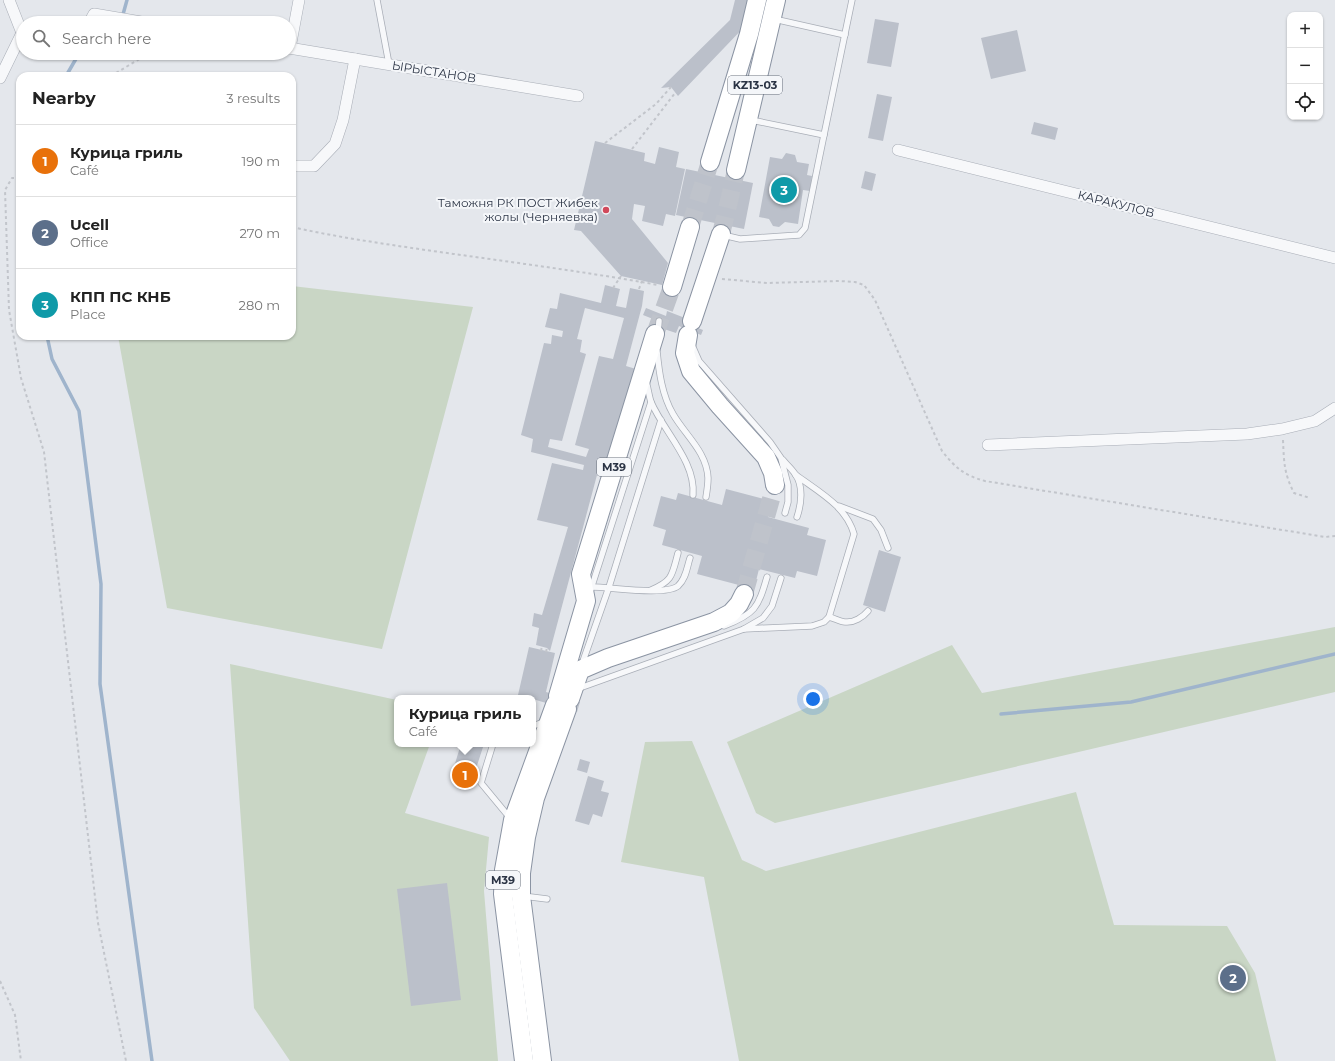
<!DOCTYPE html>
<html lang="en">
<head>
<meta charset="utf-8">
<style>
  body { margin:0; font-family:Montserrat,sans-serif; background:#f2f2f2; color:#222 }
  .controls { position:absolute; right:12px; top:12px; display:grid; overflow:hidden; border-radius:8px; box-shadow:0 1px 3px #0004 }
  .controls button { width:36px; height:36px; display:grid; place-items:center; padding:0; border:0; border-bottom:1px solid #e0e0e0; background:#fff; color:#222; font:20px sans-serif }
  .you { position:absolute; left:813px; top:699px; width:14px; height:14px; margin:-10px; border:3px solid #fff; border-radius:50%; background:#1a73e8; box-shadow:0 0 0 6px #1a73e833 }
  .badge { display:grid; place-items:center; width:26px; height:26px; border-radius:50%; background:#db2777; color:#fff; font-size:13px; font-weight:700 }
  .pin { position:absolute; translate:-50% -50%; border:2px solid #fff; box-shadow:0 1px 4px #0006 }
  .popup { position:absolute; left:394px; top:695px; width:142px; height:52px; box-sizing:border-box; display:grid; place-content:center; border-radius:8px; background:#fff; filter:drop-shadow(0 1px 3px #0005); font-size:13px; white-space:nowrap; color:#767676 }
  .popup b { font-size:15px; color:#222 }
  .popup::after { content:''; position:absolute; left:50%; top:100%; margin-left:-8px; border:8px solid transparent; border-top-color:#fff }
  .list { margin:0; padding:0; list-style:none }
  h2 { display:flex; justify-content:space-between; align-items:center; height:52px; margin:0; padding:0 16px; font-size:17px }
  h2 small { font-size:13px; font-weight:400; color:#767676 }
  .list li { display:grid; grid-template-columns:26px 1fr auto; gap:12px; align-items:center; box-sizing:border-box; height:72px; padding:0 16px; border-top:1px solid #e0e0e0 }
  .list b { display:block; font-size:15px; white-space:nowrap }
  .list p { margin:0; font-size:13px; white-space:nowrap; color:#767676 }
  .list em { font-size:13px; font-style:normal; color:#767676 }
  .icon { flex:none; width:22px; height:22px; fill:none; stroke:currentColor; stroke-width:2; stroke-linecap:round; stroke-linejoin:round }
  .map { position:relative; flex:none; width:1335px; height:1061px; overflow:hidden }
  .search { position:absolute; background:#fff; box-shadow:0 1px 3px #0004; left:16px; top:16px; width:280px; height:44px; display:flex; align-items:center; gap:10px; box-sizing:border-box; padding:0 14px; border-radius:22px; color:#767676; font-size:15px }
  .panel { position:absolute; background:#fff; box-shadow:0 1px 3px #0004; left:16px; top:72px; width:280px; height:268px; border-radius:12px }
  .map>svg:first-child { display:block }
  .green { fill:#c9d6c5 }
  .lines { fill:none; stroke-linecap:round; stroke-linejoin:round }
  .stream { stroke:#9fb4cc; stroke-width:3.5 }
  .building { fill:#bbc0ca; fill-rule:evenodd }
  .trunk-tunnel { stroke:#bfc3cb; stroke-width:18; stroke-dasharray:18 9; stroke-linecap:butt }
  .service-casing { stroke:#a9aeb7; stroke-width:7 }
  .minor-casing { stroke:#a9aeb7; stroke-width:12 }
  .trunk-casing { stroke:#8b94a3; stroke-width:20 }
  .path { stroke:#c2c5cb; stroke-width:2; stroke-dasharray:3 3; stroke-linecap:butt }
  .service { stroke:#f7f8fa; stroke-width:5.5 }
  .minor { stroke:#f7f8fa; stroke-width:11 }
  .trunk { stroke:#fff; stroke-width:18 }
  .poi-dot { fill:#d1495b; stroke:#f4f6f9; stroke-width:1.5 }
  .labels { text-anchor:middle; stroke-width:4; stroke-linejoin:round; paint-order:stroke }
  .shield { fill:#f4f6f9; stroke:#676e7b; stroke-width:1 }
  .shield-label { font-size:11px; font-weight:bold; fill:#2b3445 }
  .street-label { font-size:12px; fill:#2b3445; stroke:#f4f6f9 }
  .poi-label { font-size:12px; fill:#2b3445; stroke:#f4f6f9; text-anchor:end }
</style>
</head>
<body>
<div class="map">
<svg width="1335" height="1061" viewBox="0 0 1335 1061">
  <rect width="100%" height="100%" fill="#e4e7ec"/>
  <g class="green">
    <polygon points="292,286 473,307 382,649 167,608 118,336 292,336"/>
    <polygon points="1335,627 1335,692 775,823 756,813 727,742 952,645 982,693"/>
    <polygon points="230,664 397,700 397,744 430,744 405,813 489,837 484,891 498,1061 290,1061 254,1008"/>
    <polygon points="692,741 742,860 766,871 1076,792 1114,925 1227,926 1255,973 1276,1061 739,1061 704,877 621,862 645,742"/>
  </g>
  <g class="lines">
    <g class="stream">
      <polyline points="122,18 127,0"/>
      <polyline points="66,76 77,57 81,53"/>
      <polyline points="47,336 52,359 79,411 101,584 100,684 152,1061"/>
      <polyline points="1001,714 1131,702 1335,654"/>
    </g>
  </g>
  <g class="building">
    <polygon points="735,0 752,0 747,24 678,96 671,87 661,88 730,20"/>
    <polygon points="875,19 899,23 891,67 867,63"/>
    <polygon points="1017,30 1026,71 991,79 981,38"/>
    <polygon points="877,94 892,97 883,141 868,138"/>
    <polygon points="1034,122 1058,128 1055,140 1031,134"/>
    <polygon points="595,141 645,153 644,161 655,164 659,147 679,152 676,167 685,169 675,216 666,214 663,226 642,221 645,206 634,204 632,219 668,263 662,285 621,276 581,231 574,230"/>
    <polygon points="786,153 795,155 797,162 809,164 807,175 812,176 810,191 803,190 798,224 785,222 779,227 773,226 769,219 759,217 770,157 782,159"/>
    <polygon points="686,169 753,183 744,229 676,215"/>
    <polygon points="865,171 876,174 872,191 861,188"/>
    <path d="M 605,285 L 620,289 L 616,306 L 626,308 L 630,288 L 644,291 L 642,306 L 626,366 L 636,369 L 609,457 L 597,475 L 550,651 L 547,648 L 536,645 L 539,628 L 532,626 L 534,613 L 542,615 L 568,527 L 537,520 L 552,463 L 583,470 L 584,465 L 531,452 L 533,439 L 521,435 L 544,343 L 551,344 L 552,335 L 562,337 L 563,331 L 545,327 L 550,308 L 557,309 L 560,293 L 601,303 ZM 585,308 L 624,318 L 613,359 L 599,356 L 575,445 L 589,449 L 586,457 L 548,447 L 550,439 L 562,441 L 586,354 L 580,352 L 582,340 L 577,339 Z"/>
    <polygon points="646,308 666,316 667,311 685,318 683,322 703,330 701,335 679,326 676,333 661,328 663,323 643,315"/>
    <polygon points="726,489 772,501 768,517 809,528 807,535 826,540 817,576 797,571 795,578 759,569 754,589 697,574 702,556 662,545 666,530 653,526 661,496 676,500 678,493 722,505"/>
    <polygon points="879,550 901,557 885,612 863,605"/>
    <polygon points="529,647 555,653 546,692 580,702 577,712 536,700 533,710 533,698 524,698 524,696 518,695"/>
    <polygon points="461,744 484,744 471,784 458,780 460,772 453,770"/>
    <polygon points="580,759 590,762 587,773 577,770"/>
    <polygon points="588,776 604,781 601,791 609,793 602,817 593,814 589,825 575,821"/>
    <polygon points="447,883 461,1000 411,1006 397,889"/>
  </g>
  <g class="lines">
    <g class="trunk-tunnel">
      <polyline points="690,227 710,162"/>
      <polyline points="721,234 730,197 736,170"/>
      <polyline points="655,334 672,287"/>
      <polyline points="744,594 775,485"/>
    </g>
    <defs>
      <g id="service">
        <polyline points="377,0 389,64"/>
        <polyline points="774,19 845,35"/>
        <polyline points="824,135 852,0"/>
        <polyline points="723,235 740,239 799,235 805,228 824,135 751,120"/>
        <polyline points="658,333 659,321"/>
        <polyline points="692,345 699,361 770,442 781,458 788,485 788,502 785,513"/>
        <path d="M 657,351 C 659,372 662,395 673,414 C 685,435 707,452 708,478 C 708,484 707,491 706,497"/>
        <path d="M 646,381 C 648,388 649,396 651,402 C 664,432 696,462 693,495"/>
        <path d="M 783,460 C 787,465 792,469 795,474 C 804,486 801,505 797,517"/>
        <polyline points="839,506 873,519 881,530 888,548"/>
        <path d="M 592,587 C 610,587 665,596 678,586 C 686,579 687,567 690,558"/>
        <path d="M 651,590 C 673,581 672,575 678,553"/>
        <polyline points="590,592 651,402"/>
        <path d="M 829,617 C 834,618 840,622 845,622 C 854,623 863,617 868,611"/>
        <path d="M 724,626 C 755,614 758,608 767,577"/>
        <path d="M 744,629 L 812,626 L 824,622 L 829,617 L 854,534 C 846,506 819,492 796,475"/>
        <polyline points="582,664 609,587 661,420"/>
        <polyline points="577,689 744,629 763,618 772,606 781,578"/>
        <polyline points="533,726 546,721"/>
        <polyline points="493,744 481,783 510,818"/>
        <polyline points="523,896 547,899"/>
      </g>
      <g id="minor">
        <polyline points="9,0 22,33"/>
        <polyline points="89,23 94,14 147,23"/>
        <polyline points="289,48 578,96"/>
        <polyline points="290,48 299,0"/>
        <polyline points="0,78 22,33"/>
        <polyline points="898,150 1335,258"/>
        <polyline points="292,166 314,166 335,144 343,120 355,59"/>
        <polyline points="988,445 1247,434 1282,429 1315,421 1335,408"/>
      </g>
      <g id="trunk">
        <polyline points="710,162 749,34 757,0"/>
        <polyline points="736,170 776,0"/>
        <polyline points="672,287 690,227"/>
        <polyline points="692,321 721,234"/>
        <polyline points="688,335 685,353 691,371 720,406 766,457 773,473 775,485"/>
        <polyline points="558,696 586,601 581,574 655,334"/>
        <polyline points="570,699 580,670 608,658 714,622 731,613 739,604 744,594"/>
        <polyline points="524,1061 503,894 504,870 513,820 555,705"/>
        <polyline points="542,1061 521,896 521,873 526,837 535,798 567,709"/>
      </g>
    </defs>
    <use href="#service" class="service-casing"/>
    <use href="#minor" class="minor-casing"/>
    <use href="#trunk" class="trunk-casing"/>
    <g class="path">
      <polyline points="111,76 146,55 147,53"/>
      <polyline points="605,143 656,104 671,87"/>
      <polyline points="632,149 675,93"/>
      <polyline points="20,178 12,178 5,190 9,310 21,378 44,452 98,923 126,1061"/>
      <path d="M 292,227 C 332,236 372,242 412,248 C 494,260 576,270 658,285"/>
      <path d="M 722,279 L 767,283 L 839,281 L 855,282 L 864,285 L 875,300 L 942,451 C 956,468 963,475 985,481 L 1325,537 L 1335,536"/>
      <polyline points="613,288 621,276"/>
      <polyline points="639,289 642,281"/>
      <path d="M 1283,440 C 1284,463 1284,473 1294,493 L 1310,498"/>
      <polyline points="541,651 542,646"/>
      <polyline points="546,652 547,648"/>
      <polyline points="0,981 15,1015 21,1061"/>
    </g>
    <use href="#service" class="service"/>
    <use href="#minor" class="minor"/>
    <use href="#trunk" class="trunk"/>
  </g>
  <circle class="poi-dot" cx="606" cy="210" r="4"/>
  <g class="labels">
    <g class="shield">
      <rect x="728" y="76" width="54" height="18" rx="3"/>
      <rect x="597" y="458" width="34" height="18" rx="3"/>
      <rect x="486" y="871" width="34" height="18" rx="3"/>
    </g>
    <g class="shield-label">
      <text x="755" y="89">KZ13-03</text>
      <text x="614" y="471">M39</text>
      <text x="503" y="884">M39</text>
    </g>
    <g class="street-label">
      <text transform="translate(434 72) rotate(9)" y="4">ЫРЫСТАНОВ</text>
      <text transform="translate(1116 204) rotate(14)" y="4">КАРАКУЛОВ</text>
    </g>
    <g class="poi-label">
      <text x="598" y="207">Таможня РК ПОСТ Жибек<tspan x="598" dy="14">жолы (Черняевка)</tspan></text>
    </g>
  </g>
</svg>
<div class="controls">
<button>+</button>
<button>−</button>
<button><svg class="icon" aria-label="locate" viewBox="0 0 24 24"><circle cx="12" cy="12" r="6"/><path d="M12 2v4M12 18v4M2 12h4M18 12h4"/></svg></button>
</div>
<div class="you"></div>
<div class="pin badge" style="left:465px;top:775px;background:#e8710a">1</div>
<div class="popup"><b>Курица гриль</b>Café</div>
<div class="pin badge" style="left:1233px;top:978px;background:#5c6f8a">2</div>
<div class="pin badge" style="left:784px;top:190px;background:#0f9aa8">3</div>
<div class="search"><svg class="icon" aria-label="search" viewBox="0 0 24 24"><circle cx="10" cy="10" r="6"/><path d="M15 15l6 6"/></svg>Search here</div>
<section class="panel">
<h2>Nearby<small>3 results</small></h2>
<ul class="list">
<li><span class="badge" style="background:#e8710a">1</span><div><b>Курица гриль</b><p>Café</p></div><em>190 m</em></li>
<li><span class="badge" style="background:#5c6f8a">2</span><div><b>Ucell</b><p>Office</p></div><em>270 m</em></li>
<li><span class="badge" style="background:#0f9aa8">3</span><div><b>КПП ПС КНБ</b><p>Place</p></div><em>280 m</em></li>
</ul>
</section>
</div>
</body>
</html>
